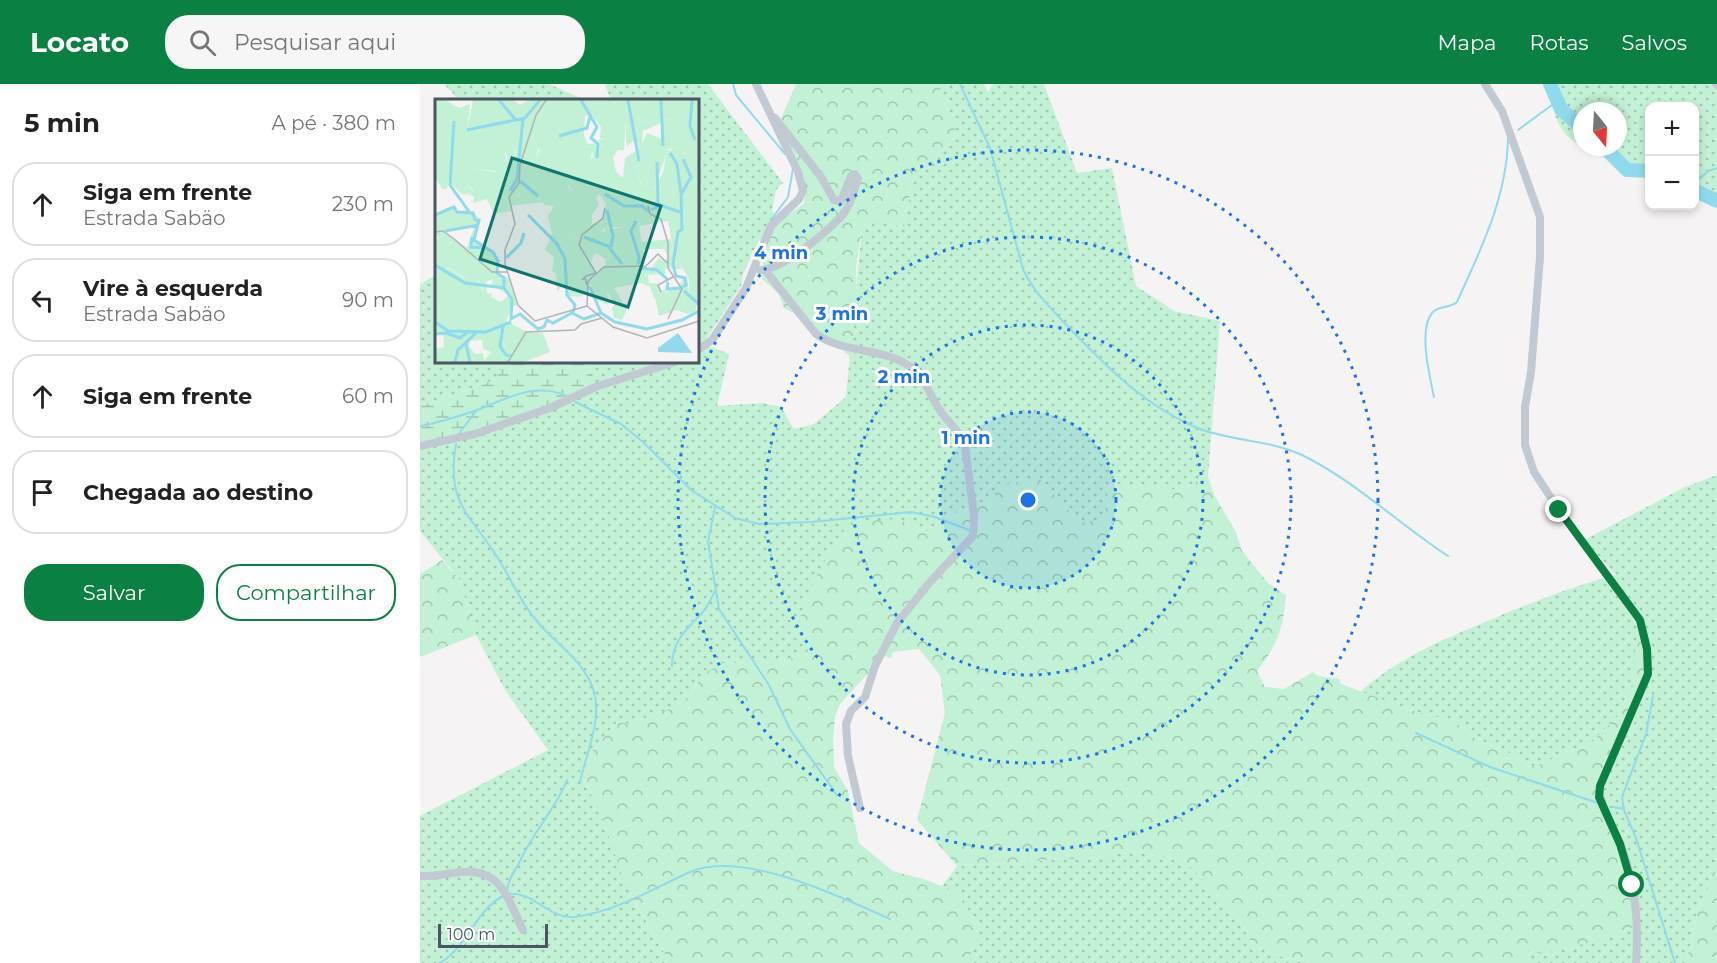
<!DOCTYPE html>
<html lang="pt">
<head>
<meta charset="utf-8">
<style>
  body { margin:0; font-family:Montserrat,sans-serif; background:#f6f6f6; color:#222 }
  .controls { position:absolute; right:18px; top:18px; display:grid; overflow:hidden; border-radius:12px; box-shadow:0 3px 9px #0003 }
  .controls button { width:54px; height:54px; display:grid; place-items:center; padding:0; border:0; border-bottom:2px solid #e0e0e0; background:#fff; color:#222; font:30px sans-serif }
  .compass { position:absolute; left:1153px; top:18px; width:54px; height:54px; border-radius:50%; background:#fff; box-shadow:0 3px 9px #0003; rotate:162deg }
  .scale { position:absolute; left:18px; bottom:15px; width:110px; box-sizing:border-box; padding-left:6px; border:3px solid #4a5661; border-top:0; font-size:16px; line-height:21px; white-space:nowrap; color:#4a5661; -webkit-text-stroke:4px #fff; paint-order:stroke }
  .stop { position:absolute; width:18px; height:18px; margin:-14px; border:4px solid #0b8043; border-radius:50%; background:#fff }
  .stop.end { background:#0b8043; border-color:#fff; box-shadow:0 2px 6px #0008 }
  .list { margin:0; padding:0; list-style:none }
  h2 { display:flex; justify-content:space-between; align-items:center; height:78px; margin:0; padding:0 24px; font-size:26px }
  h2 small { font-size:20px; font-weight:400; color:#767676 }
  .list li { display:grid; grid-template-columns:39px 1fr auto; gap:18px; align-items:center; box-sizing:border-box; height:84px; margin:0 12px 12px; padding:0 12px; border:2px solid #e0e0e0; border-radius:24px }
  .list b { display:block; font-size:22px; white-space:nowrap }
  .list p { margin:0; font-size:20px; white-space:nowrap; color:#767676 }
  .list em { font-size:20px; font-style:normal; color:#767676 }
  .actions { display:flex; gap:12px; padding:18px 24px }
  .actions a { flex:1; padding:14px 0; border:2px solid #0b8043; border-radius:24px; text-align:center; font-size:21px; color:#0b8043 }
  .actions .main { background:#0b8043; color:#fff }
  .icon { flex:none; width:33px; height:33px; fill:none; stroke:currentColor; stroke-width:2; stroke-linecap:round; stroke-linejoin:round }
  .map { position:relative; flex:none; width:1297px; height:879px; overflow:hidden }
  header { display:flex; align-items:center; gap:36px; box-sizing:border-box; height:84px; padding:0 30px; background:#0b8043; color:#fff }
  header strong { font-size:28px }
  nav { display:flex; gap:33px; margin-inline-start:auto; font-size:21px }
  .search { width:420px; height:54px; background:#f6f6f6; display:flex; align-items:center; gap:15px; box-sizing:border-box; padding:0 21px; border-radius:24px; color:#767676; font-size:22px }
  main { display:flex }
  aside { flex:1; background:#fff }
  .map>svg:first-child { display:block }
  .grass { fill:url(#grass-dots) }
  .forest { fill:url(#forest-crowns) }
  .wetland { fill:url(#wetland-marsh) }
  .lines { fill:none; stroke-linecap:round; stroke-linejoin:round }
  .stream { stroke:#90daee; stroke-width:2 }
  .river { stroke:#90daee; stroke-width:14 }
  .minor { stroke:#c1cad2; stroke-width:8 }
  .route { stroke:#0b8043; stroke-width:8 }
  .ring { fill:none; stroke:#1a73e8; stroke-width:3; stroke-dasharray:3 6 }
  .inset-river { fill:none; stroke:#90daee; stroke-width:3 }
  .inset-road { fill:none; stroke:#b1b4b9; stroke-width:1.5 }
  .view { fill:#0f766e; fill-opacity:0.15; stroke:#0f766e; stroke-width:3 }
  .inset-edge { fill:none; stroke:#4a5661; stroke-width:3 }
  .centre { fill:#1a73e8; stroke:#fff; stroke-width:3 }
  .ring-label { font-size:18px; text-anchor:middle; font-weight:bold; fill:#1a73e8; stroke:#fff; stroke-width:6; stroke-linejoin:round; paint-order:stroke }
</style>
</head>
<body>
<header>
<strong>Locato</strong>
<div class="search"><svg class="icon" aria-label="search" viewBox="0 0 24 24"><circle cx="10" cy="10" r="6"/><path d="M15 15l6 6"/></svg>Pesquisar aqui</div>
<nav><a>Mapa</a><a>Rotas</a><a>Salvos</a></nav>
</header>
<main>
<aside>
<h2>5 min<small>A pé · 380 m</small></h2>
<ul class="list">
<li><svg class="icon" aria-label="ahead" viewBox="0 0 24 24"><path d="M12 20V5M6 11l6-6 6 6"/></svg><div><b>Siga em frente</b><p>Estrada Sabäo</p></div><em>230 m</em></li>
<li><svg class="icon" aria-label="left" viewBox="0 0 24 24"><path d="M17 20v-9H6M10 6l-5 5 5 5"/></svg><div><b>Vire à esquerda</b><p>Estrada Sabäo</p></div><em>90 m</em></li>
<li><svg class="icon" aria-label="ahead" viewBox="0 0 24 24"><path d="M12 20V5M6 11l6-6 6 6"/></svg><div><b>Siga em frente</b></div><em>60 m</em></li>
<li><svg class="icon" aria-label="arrive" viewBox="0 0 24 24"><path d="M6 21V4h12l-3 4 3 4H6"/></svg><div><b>Chegada ao destino</b></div></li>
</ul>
<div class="actions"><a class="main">Salvar</a><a>Compartilhar</a></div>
</aside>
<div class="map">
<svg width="1297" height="879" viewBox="0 0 1297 879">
  <defs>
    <pattern id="grass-dots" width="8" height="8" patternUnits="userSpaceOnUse" patternTransform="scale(1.5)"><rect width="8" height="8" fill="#c3f1d5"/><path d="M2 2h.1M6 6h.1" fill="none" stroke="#a0c6b0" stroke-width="1.8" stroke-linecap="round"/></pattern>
    <pattern id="forest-crowns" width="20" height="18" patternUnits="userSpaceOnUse" patternTransform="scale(1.5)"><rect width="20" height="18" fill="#c3f1d5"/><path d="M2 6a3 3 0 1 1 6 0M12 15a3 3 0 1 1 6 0" fill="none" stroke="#a0c6b0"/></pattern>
    <pattern id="wetland-marsh" width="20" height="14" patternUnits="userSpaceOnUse" patternTransform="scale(1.5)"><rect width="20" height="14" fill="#c3f1d5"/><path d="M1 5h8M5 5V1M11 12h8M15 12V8" fill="none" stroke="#a0c6b0"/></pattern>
  </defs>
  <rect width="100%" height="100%" fill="#f5f3f3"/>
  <g class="grass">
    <polygon points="24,0 129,0 165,16 39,16"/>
    <polygon points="185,0 288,0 363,99 356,106 352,126 358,136 339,156 323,190 321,202 283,260 309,270 297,322 343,319 361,323 374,345 394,340 426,313 442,143 457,139 484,142 495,84 533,59 536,38 520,10 521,0 564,0 568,8 573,0 624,0 657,89 692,84 716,202 754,227 800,237 788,392 759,406 720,403 684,435 660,440 643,423 575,415 538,428 506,447 478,435 379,540 390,563 386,570 359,578 303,579 276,601 269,612 255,623 209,640 197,638 173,666 164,687 165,697 184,738 212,813 250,879 0,879 0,732 128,666 85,606 56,551 39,495 0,447 0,365 171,284 166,278 278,278 278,16 191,16"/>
    <path d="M 1127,0 L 1297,0 L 1297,119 L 1275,111 L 1274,22 L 1230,22 L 1229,95 L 1163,63 L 1198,63 L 1198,27 L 1162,27 L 1162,62 C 1135,49 1134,27 1127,0 Z"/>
    <polygon points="16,191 16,278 83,278 76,295 14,319 0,320 0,200"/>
    <path d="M 1297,391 L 1297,789 L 1293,788 L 1278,826 L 1266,879 L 1109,879 L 1107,863 L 1121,870 L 1134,866 L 1211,802 L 1183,729 L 1177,725 L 1189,687 L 1214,640 L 1221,537 L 1213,598 L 1198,632 L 1170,660 L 1112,683 L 1084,666 L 1055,654 L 1035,638 L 994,627 L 940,608 C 976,576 1019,557 1063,539 C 1107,520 1150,503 1196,491 L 1164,456 L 1263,404 Z"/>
    <polygon points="713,767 767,779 810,824 835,862 862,873 892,879 547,879 540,809 522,802 537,782 680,773"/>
  </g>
  <g class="forest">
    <path d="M 376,0 L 521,0 L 520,10 L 536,38 L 533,59 L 495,84 L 484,142 L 457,139 L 442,143 L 436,184 L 437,217 L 431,273 L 383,234 L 364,224 L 359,210 L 342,195 L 344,160 L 339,156 C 353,141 368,132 384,119 L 386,105 L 359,39 Z"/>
    <path d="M 788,392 L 794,411 L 815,446 L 822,467 L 848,499 L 866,511 C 863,545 858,560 837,587 L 845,603 L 864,605 L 893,588 L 898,592 L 919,595 L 921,600 L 994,627 L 1035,638 L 1055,654 L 1084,666 L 1112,683 L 1170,660 L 1198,632 L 1213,598 L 1215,567 L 1221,534 L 1228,588 L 1214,640 L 1189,687 L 1178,725 L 1183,729 L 1211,802 L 1218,841 L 1189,854 L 1121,870 L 1107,864 L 1109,879 L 892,879 L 862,873 L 835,862 L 810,824 L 767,779 L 713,767 L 680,773 L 537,782 L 497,736 L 525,629 L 520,591 L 499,565 L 473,568 L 471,574 L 464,572 L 420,620 L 415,632 L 413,655 L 414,683 L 428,707 L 439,759 L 473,787 L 506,796 L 540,809 L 559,847 L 548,879 L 250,879 L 204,798 L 184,738 L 165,697 L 164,687 L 173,666 L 197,638 L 209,640 L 255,623 L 269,612 L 285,589 L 303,579 L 359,578 L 386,570 L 390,563 L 379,540 C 387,503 408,469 430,438 L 478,435 L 506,447 L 538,428 L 575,415 L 576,400 L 619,395 L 661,439 L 684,435 L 689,399 L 759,406 Z"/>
    <polygon points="22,476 39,495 56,551 0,573 0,490"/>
    <polygon points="1293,788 1297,789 1297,879 1266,879 1278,826"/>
  </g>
  <polygon class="wetland" points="83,278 166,278 171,284 170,298 153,317 0,365 0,320 14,319 76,295"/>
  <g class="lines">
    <g class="stream">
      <polyline points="313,0 316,11 365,70"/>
      <path d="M 540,0 L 570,64 L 603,185 C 615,211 635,228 654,249 C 692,288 728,324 780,345 C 812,357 850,356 882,371 C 935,397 979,440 1028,472"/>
      <polyline points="1098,46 1136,18"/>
      <polyline points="1274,100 1288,87 1297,84"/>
      <polyline points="351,136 368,113 373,85"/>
      <path d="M 1014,313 C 1010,294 998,246 1012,229 C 1018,221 1029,225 1037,218 C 1061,165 1087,113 1088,54"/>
      <polyline points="155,318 201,340 223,358 271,406 315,434 339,440 391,438 491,428 515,433 549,446"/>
      <path d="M 0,342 C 18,339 37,333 54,327 C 86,316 113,297 147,312"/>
      <polyline points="38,351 56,327"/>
      <path d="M 36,360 C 25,422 53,432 81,479 C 94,501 103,522 120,541 C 139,562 166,579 174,608 C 182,637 166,670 160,698"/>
      <polyline points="295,423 288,458 299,525 349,601 370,645 417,711"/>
      <path d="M 252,582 C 252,557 266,546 282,529 C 288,523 291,514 295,507"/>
      <polyline points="1233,612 1226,650 1202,713 1204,726 1216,754 1255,879"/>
      <polyline points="996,649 1070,683 1181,720"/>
      <polyline points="1193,723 1204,725"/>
      <path d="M 87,807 C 88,793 97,785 102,773 C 115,746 136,724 147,696"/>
      <path d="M 88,810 C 113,806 129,836 155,833 C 197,827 232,805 270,788 C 322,765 421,813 470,835"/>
      <path d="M 20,879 C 47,863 56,826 83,812"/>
    </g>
    <g class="river">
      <polyline points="1130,0 1141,25 1162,44"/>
      <polyline points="1184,63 1207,86 1230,87"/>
      <polyline points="1274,106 1297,117"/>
    </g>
    <g class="minor">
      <path d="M 1065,0 L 1082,27 L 1120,133 L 1120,173 L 1111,288 L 1105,323 L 1105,361 L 1114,388 L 1139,426 L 1220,536 L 1227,565 L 1228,590 L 1180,702 C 1179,723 1192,740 1200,759 C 1215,797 1219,839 1216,879"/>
      <polyline points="1296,0 1297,1"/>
      <path d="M 340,186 C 361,187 415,143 426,126 C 432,117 434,105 438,95 L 435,90 L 431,92 L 421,117 L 414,116 L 401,93 L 355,34"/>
      <path d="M 345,186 L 396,250 C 424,270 463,263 491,283 C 504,293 510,311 519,325 C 528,339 540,346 545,362 L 554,432 L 553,452 L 510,498 L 477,539 L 455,582 L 445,613 L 431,627 L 426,640 L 428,672 L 440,724"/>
      <polyline points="278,266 292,256 326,204 351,142 379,115 383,107 378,88 336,0"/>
      <polyline points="0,362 55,350 130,324 178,302 255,278"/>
      <path d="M 0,792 C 14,793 28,789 42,788 C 82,784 88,816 103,846"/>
    </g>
  </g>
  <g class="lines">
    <polyline class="route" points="1139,426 1220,536 1227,565 1228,590 1180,702 1179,713 1200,760 1212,801"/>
  </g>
  <circle cx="608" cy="416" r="88" fill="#1a73e8" fill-opacity=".12"/>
  <g class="ring">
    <circle cx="608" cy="416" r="88"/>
    <circle cx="608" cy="416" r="175"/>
    <circle cx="608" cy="416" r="263"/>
    <circle cx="608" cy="416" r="350"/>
  </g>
  <g transform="translate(15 15)">
    <rect width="264" height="264" fill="#f5f3f3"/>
    <path d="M 38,1 L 78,1 L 85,6 L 94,1 L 198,1 L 191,20 L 189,51 L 165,39 L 166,28 L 157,16 L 150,17 L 149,37 L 153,45 L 166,44 L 163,57 L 175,61 L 177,81 L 161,98 L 140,94 L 121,72 L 116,50 L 103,50 L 99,68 L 89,66 L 79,91 L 91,88 L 108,103 L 75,107 L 77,112 L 59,115 L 52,100 L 38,104 L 39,97 L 32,96 L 39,92 L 32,85 L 40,70 L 62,73 L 58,61 L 62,53 L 69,52 L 74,69 L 81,55 L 74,32 L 60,26 L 32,31 ZM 142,47 L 155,47 L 159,58 L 150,64 L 138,53 ZM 208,1 L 264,1 L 264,18 L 205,23 L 203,14 ZM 240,49 L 264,61 L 264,111 L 252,133 L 257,149 L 244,163 L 247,170 L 228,169 L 230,161 L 239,154 L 233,122 L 204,127 L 210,165 L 196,171 L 206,171 L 213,176 L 214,184 L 224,185 L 225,191 L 231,191 L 228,197 L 219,199 L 215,188 L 206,184 L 179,189 L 192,210 L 187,221 L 179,219 L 177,209 L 180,205 L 172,193 L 173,206 L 162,201 L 155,183 L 170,167 L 171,160 L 161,154 L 148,175 L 143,174 L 134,188 L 134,197 L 128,186 L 122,192 L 121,174 L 117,173 L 119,158 L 110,151 L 117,134 L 129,137 L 134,133 L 137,140 L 148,139 L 170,132 L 170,128 L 180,130 L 198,125 L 196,92 L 207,86 L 200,67 L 205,66 L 212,78 L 211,88 L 219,91 L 228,73 L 232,52 ZM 19,108 L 22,112 L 39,114 L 44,120 L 41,141 L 63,159 L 63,175 L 74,179 L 82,206 L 77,208 L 71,222 L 92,233 L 108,234 L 115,253 L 89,263 L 0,263 L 0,250 L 9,248 L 8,233 L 0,234 L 0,220 L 15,218 L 17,206 L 6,210 L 0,206 L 0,148 L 21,162 L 17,144 L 0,136 L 0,117 ZM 40,126 L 32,149 L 9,132 ZM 12,168 L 32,180 L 42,178 L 49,192 L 8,183 ZM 58,180 L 56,186 L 74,196 L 66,203 L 56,198 L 57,194 L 52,195 L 51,183 ZM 47,241 L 48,250 L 56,253 L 49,262 L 48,254 L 40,255 L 34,247 L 35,242 ZM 252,177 L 254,195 L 264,199 L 260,213 L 252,215 L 245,184 Z" fill="#c3f1d5" fill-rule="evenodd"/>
    <path d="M 0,1 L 10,1 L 24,9 L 35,5 L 32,31 L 64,26 L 80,31 L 77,37 L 81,60 L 74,69 L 71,53 L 63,53 L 58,61 L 63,72 L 40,70 L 32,85 L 38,93 L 28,96 L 13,82 L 12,90 L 8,90 L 0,79 ZM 198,1 L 208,1 L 203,14 L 205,23 L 264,18 L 264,61 L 240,49 L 233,50 L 219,91 L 211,88 L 212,78 L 205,66 L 200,67 L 207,88 L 196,92 L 200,122 L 194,128 L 170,128 L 160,142 L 152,138 L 137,140 L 134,133 L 129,137 L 117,134 L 113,117 L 119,107 L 110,106 L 91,88 L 79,91 L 85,66 L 98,67 L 106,47 L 116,50 L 121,72 L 130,78 L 134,90 L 161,98 L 164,105 L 157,116 L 157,125 L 167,122 L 171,105 L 161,90 L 177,81 L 173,72 L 175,61 L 163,57 L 162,47 L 167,46 L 163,41 L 171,40 L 189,51 L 183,51 L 178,58 L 181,73 L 188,79 L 190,59 L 204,50 L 201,40 L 192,47 L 191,41 L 191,20 ZM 226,24 L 227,40 L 212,34 L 207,44 L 208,32 ZM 141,46 L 158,48 L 155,63 L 150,64 L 138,53 ZM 264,111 L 264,200 L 254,195 L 254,180 L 244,163 L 257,149 L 252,133 ZM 4,134 L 25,152 L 21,162 L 0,148 ZM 236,140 L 239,154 L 234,159 L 229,150 L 207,150 L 207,143 ZM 154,161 L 160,171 L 154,190 L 145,198 L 134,197 L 134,182 L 143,174 L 148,175 ZM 7,166 L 31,180 L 42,178 L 49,196 L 6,182 L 1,176 ZM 245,186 L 252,215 L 242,211 L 224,217 L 220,199 ZM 0,206 L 6,210 L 17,206 L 15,218 L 0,220 Z" fill="#c3f1d5" fill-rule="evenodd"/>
    <path d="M 224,159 L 229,163 L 231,175 L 213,176 L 204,171 L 191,174 L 184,169 L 216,169 Z" fill="#c3f1d5"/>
    <path d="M 243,234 L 257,254 L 223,253 L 223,249 Z" fill="#90daee"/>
    <path class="inset-river" d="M 64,1 L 80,20M 146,1 L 162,28 L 156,39 L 163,45 L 162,59M 193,1 L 204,62M 226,1 L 228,47M 257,1 L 255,27 L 260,41M 19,22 L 15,86 L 35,114M 32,31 L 90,19 L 105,1M 124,37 L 152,29 L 155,17M 235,54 L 242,65 L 246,95 L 247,130 L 243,133 L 238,165 L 241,177 L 250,179 L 251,186 L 247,188M 222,63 L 223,106M 85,82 L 103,97M 75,92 L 82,80 L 88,20M 170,95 L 189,107 L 207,107 L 213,112M 246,96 L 256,78 L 248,60M 172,111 L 178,137 L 176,148M 216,111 L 225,106 L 245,113M 0,116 L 19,108 L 22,113 L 38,114 L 40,121 L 44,121 L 39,141 L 58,153 L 63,162 L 62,174 L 69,179 L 69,189 L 77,200 L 76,220 L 85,215 L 103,230 L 109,228 L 112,221 L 118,224 L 137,214 L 149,220 L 166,214 L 180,223 L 212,230 L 247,221 L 264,212M 93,116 L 122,145 L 130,160 L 132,196 L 140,206 L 138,214M 201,122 L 196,132 L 204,158 L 203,165M 10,132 L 44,126M 37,138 L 36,148 L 51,149M 149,138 L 173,147 L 187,165M 71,159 L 86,144 L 89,134M 0,166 L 30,184 L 70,189M 206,169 L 222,171 L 233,181M 233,183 L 232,190 L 246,189M 155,188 L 166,214M 249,192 L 264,205M 0,223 L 13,232 L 51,233 L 76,223M 68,227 L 65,247 L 71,256 L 77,257M 0,235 L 12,234 L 25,239 L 34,232M 31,245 L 35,263M 20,263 L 23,251 L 42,233"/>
    <path class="inset-road" d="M 111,1 L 101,16 L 85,66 L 84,84 L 74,98 L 80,125 L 70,151 L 70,165 L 83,206 L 100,222 L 152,207M 213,107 L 215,115 L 226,120 L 233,144 L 233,169 L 247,190 L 233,220M 0,133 L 8,132 L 19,140 L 57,173 L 72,173M 161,174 L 144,146 L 147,136 L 168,119 L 170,109M 152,186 L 150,179 L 147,181 L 151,177 L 161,174M 226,193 L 223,186 L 238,178M 152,207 L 178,228 L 212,239 L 264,222M 152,207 L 153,182 L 169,168 L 211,167 L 223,155 L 232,164M 73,263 L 91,233 L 140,231 L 146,225 L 167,219"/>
    <path class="view" d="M 77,59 L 226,107 L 193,208 L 45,160 Z"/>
    <rect width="264" height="264" class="inset-edge"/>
  </g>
  <circle cx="608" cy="416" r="9" class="centre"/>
  <g class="ring-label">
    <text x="361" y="175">4 min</text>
    <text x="422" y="236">3 min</text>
    <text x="484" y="299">2 min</text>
    <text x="546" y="360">1 min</text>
  </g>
</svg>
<div class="controls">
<button>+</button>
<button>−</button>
</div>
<svg class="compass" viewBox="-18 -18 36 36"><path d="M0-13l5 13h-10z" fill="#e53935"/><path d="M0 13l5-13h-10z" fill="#767676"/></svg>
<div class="scale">100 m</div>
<div class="stop" style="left:1212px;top:801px"></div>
<div class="stop end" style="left:1139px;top:426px"></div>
</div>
</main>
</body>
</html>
